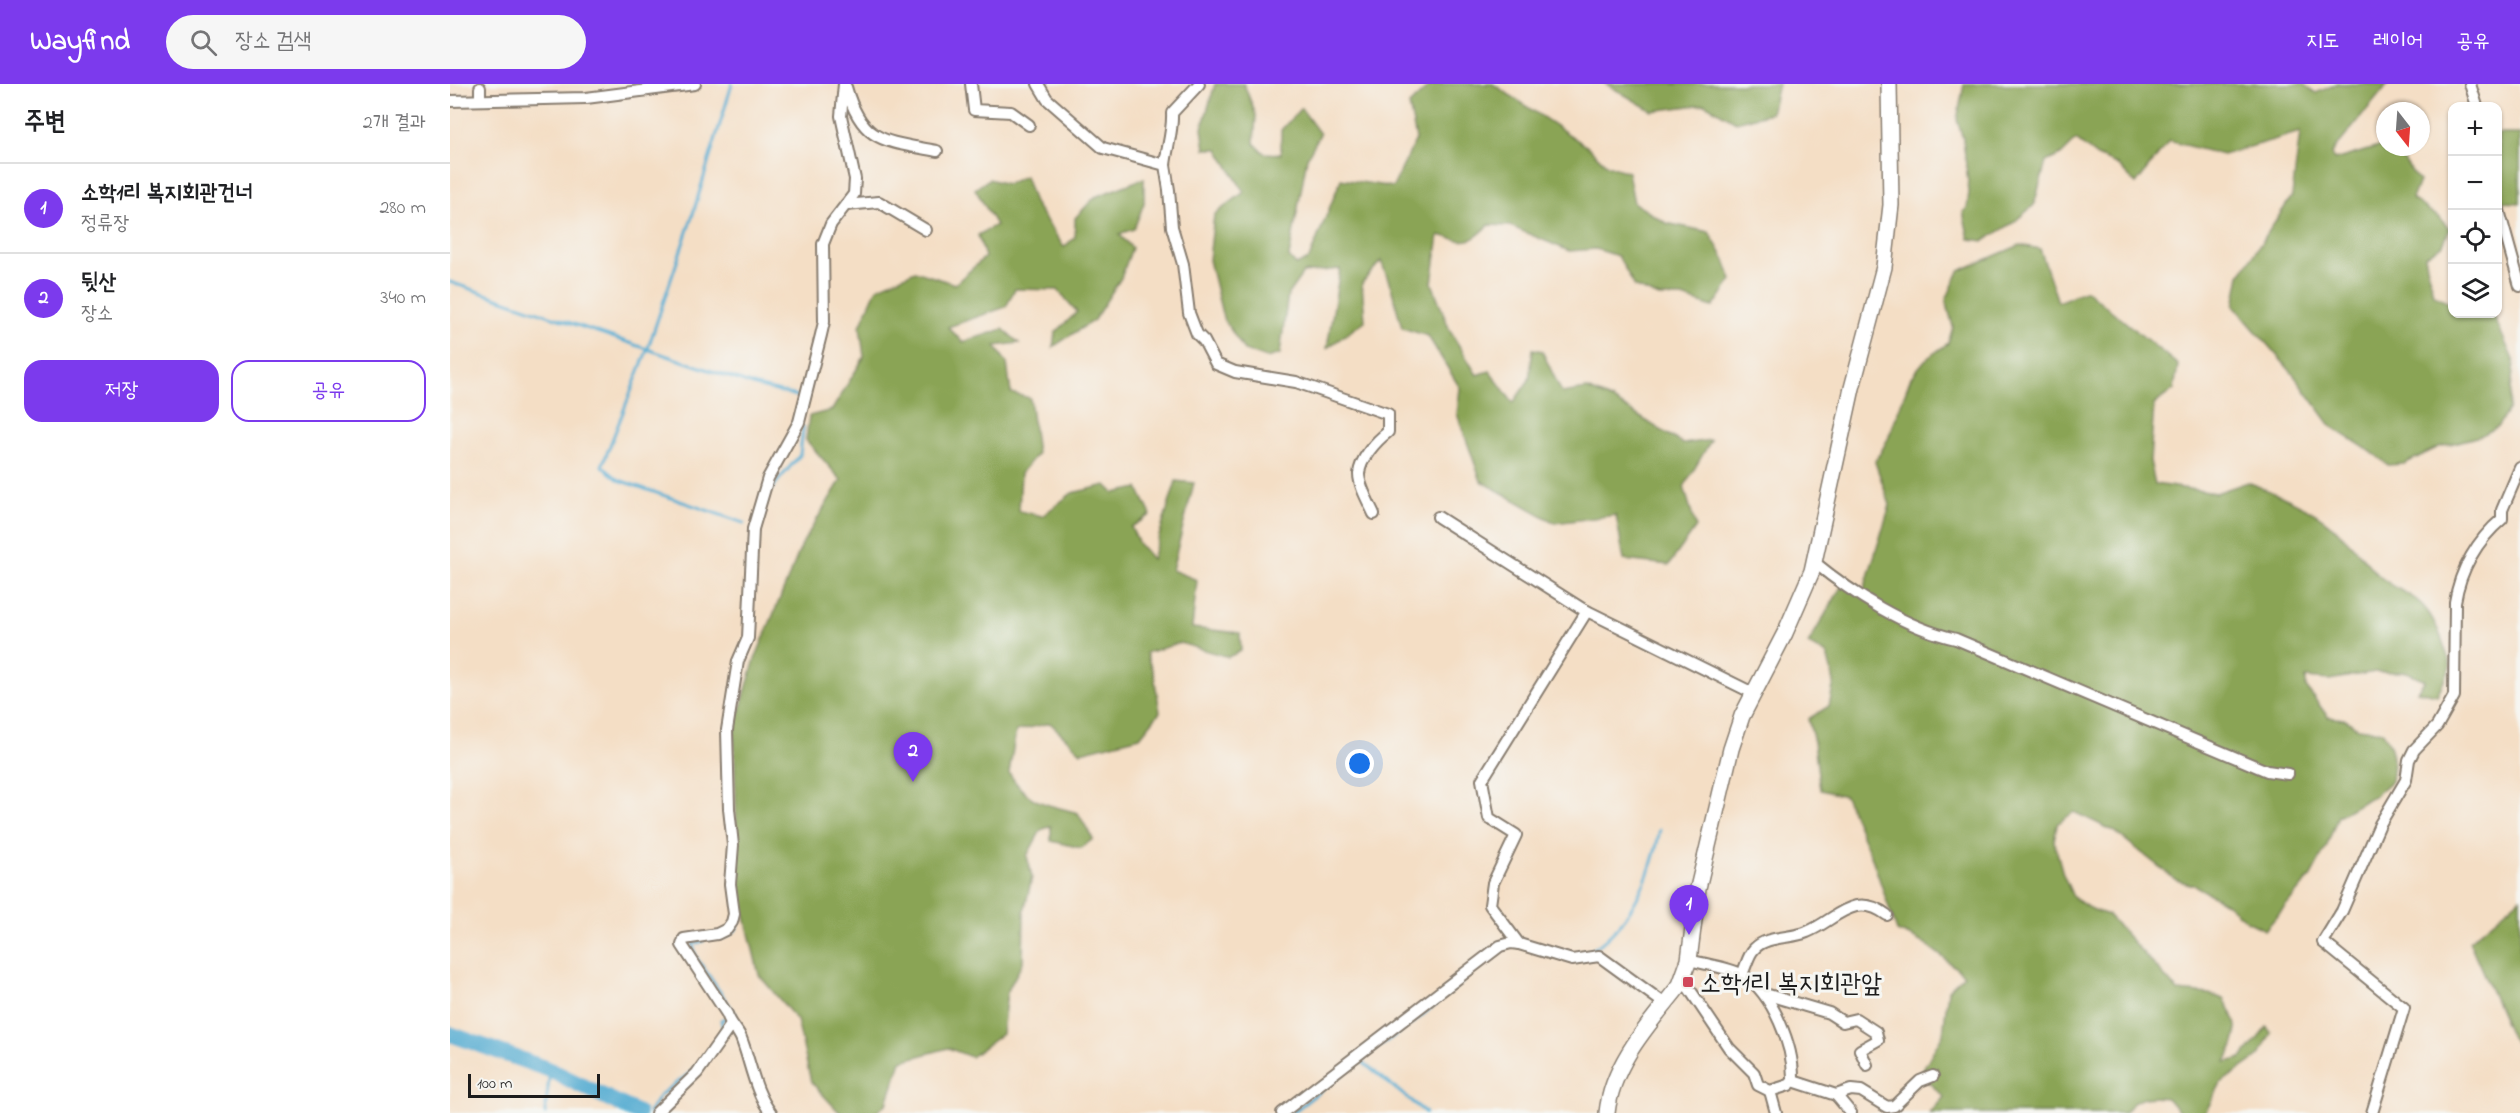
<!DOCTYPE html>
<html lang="ko">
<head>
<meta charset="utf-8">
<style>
  body { margin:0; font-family:"Indie Flower","Poor Story",sans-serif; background:#f6f6f6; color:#202124 }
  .controls { position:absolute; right:18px; top:18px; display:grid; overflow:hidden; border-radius:12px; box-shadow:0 2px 4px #0004 }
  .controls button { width:54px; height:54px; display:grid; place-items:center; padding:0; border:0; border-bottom:2px solid #e0e0e0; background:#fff; color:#202124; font:30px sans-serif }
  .compass { position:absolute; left:1926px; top:18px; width:54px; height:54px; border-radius:50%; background:#fff; box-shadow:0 2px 4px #0004; rotate:163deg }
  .scale { position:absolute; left:18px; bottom:15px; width:132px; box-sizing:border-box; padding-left:6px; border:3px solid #1c1c1c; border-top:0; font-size:16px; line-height:21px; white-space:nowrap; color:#1c1c1c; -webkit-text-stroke:4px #f6f6f2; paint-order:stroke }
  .you { position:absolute; left:910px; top:680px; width:21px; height:21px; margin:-15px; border:4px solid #fff; border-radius:50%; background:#1a73e8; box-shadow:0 0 0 9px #1a73e833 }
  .badge { display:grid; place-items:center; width:39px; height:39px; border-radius:50%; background:#7c3aed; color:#fff; font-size:20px; font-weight:700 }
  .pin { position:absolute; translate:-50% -50px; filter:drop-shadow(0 2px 3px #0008) }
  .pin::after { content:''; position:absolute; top:32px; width:21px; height:18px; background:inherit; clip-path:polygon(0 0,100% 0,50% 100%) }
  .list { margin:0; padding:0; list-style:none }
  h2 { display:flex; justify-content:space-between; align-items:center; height:78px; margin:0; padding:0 24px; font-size:26px }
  h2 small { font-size:20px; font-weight:400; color:#757577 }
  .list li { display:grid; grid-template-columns:39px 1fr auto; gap:18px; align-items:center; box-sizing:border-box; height:90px; padding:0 24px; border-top:2px solid #e0e0e0 }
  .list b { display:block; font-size:22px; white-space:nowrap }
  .list p { margin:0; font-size:20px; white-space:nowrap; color:#757577 }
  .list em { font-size:20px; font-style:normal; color:#757577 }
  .actions { display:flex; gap:12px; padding:18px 24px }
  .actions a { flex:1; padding:14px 0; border:2px solid #7c3aed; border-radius:18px; text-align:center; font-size:21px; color:#7c3aed }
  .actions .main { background:#7c3aed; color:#fff }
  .icon { flex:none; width:33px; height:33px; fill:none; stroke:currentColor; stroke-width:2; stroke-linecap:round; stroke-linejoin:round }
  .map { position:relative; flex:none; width:2070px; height:1029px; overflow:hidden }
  header { display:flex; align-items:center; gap:36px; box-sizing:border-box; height:84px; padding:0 30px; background:#7c3aed; color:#fff }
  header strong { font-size:28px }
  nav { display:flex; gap:33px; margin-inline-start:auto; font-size:21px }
  .search { width:420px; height:54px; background:#f6f6f6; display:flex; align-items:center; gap:15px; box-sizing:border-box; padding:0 21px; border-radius:33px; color:#757577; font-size:22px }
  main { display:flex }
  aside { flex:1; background:#fff }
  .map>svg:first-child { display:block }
  .forest { fill:#8aa455; stroke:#536038; stroke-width:1.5 }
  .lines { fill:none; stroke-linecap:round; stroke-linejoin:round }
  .stream { stroke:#54acd1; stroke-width:3 }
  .river { stroke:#54acd1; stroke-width:16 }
  .street-casing { stroke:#887d70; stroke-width:14 }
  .secondary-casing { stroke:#887d70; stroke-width:18 }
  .street { stroke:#fff; stroke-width:10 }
  .secondary { stroke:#fff; stroke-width:15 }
  .poi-dot { fill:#d1495b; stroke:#f6f6f2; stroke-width:2 }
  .labels { text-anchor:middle; stroke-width:6; stroke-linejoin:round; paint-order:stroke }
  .poi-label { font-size:26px; fill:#1c1c1c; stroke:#f6f6f2; text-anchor:start }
</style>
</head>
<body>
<header>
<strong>Wayfind</strong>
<div class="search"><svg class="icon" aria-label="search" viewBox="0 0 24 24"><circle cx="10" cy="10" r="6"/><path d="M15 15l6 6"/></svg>장소 검색</div>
<nav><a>지도</a><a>레이어</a><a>공유</a></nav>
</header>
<main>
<aside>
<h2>주변<small>2개 결과</small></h2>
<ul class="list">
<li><span class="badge">1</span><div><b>소학1리 복지회관건너</b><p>정류장</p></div><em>280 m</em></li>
<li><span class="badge">2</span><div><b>뒷산</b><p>장소</p></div><em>340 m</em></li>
</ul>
<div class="actions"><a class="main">저장</a><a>공유</a></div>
</aside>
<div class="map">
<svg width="2070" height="1029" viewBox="0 0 2070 1029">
  <rect width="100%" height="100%" fill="#f6f6f2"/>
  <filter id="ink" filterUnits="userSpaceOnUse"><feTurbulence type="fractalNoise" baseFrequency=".0167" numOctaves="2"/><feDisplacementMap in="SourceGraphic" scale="12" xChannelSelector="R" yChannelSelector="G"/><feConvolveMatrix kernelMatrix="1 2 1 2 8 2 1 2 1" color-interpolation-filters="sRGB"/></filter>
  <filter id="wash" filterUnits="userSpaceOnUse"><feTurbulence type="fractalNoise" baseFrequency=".008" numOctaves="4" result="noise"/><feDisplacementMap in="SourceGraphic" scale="24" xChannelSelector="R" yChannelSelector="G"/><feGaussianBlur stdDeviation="1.35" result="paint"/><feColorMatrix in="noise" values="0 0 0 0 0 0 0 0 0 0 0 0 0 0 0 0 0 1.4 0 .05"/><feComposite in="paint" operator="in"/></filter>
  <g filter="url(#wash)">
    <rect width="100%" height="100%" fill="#f4dec5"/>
    <g class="forest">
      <path d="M 765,0 L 794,0 L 806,31 L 804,59 L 814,69 L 831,70 L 831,46 L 851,24 L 870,50 L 857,74 L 839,173 L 846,181 L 859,175 L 891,95 L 943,103 L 966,55 L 959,21 L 981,0 L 1043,0 L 1138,63 L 1157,81 L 1178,88 L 1184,119 L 1216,139 L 1259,148 L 1275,176 L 1282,196 L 1263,223 L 1232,213 L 1209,213 L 1185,203 L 1168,172 L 1146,165 L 1119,167 L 1060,142 L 1039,141 C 1019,162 1016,158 989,151 L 982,199 L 1000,247 L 1027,291 L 1040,287 L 1063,319 L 1079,296 L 1083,265 L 1092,267 L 1112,309 L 1137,305 L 1163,316 L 1233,360 L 1261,356 L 1234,403 L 1246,443 L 1219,481 L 1174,476 L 1166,431 L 1105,439 L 1031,397 L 1007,330 L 1010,304 L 978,252 L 952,244 L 941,203 L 931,177 L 912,199 L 915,237 L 877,264 L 890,185 L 853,189 L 838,210 L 830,270 L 817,274 L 794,266 L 773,234 L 759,176 L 764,131 L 794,108 L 768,65 L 755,65 L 752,44 Z"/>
      <polygon points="1156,0 1328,0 1321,29 1286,38 1255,20 1202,27"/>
      <polygon points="1514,0 1853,0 1866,9 1886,0 1938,0 1881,70 1884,76 1935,61 1944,63 1969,97 1962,115 1987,132 2000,145 1993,160 1975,172 1983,210 2002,220 2002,230 2043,230 2064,278 2059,325 2048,342 2030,352 1989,363 1954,380 1938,381 1923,369 1882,343 1843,290 1784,222 1790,191 1842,112 1850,48 1773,71 1719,57 1686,100 1666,80 1647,72 1626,56 1611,71 1596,78 1584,121 1563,139 1534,157 1519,155 1513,128 1517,124 1519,108 1513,55 1507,36"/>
      <polygon points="2048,50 2070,50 2070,119 2050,118"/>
      <path d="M 575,92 L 584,119 L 614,163 L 625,153 L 625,134 L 645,113 L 694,94 L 694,119 L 684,145 L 669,150 L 682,164 L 671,194 L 644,236 L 603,263 L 605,249 L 627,228 L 608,206 L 565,205 L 556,223 L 498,243 L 513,258 L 553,245 L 569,259 L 545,262 L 557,279 L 561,309 L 580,314 L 587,370 L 571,389 L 569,427 L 592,432 L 622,409 L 656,401 L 664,409 L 688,404 L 701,431 L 681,443 L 689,460 L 702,475 L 726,397 L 744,399 L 722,486 L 747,496 L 742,544 L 790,549 L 791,567 L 778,573 L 730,559 L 696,569 L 704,591 L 710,628 L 690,653 L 631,668 L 600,639 L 566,647 L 559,689 C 579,721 594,719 628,729 L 643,755 L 631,764 L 601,757 L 601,742 L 591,746 L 577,772 L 582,793 L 574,828 L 573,878 L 557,908 L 552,950 L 521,973 L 498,964 L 451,977 L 437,1019 L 426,1029 L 390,1029 L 361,998 L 347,936 L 309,891 L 288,804 L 284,646 L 305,575 L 353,458 L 391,396 L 356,356 L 359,332 L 382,326 L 414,273 L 410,242 L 427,204 L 465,187 L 505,200 L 535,173 L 528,151 L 546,141 L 525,105 L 539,95 L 557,100 Z"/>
      <path d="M 1570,161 L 1590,165 L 1608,218 L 1636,206 L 1728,281 L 1724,305 L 1704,321 L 1700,377 L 1705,400 L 1766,409 L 1798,398 C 1828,411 1859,422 1883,443 C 1900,456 1912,474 1927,490 C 1939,502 1956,507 1969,518 C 1986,532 1994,561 2001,583 L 1987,611 L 1967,607 L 1975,596 L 1957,588 L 1925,588 L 1879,596 L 1856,594 L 1856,603 L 1878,633 L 1894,635 L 1908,644 L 1932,647 C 1945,666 1944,675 1941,697 L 1925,711 L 1888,732 L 1876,764 L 1861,792 L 1815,846 L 1797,837 L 1776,819 L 1744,801 L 1726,796 L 1664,747 L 1624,728 L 1607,740 L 1604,757 L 1613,790 L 1623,813 L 1639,824 L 1658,831 L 1728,907 L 1759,910 L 1774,915 C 1791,942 1789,950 1776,978 L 1792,974 L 1817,943 L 1821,949 L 1809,972 L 1771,999 L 1755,1029 L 1730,1029 L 1717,1014 C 1698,1012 1686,1012 1674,1029 L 1480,1029 L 1494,1013 L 1470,990 L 1493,950 L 1498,906 L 1514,891 C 1493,873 1474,856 1447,847 L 1423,777 L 1395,712 L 1370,706 L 1364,658 L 1358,635 L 1379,622 L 1384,598 L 1377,570 L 1358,560 L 1397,493 L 1413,509 L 1440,421 L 1425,378 L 1438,355 L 1461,293 L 1475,276 L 1498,259 L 1503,243 L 1496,216 L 1509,187 Z"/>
      <polygon points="2070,814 2070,963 2061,953 2019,857"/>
    </g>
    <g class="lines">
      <g class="stream">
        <polyline points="282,0 242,133 198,264 152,382 169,396 294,439"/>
        <polyline points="0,198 306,302 351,313"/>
        <polyline points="317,410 350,371 353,343"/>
        <polyline points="290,593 300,562"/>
        <path d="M 271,854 C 285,850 290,843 289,829"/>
        <polyline points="253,857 243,860 246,873 286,931 282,932"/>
        <path d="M 1135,870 C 1179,846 1202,792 1210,745"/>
        <polyline points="273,945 271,936 276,934"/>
        <polyline points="910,976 965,937 1012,898"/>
        <polyline points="95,1029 100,986"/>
        <polyline points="199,1029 210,1011 240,989 246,982"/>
        <polyline points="842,1029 910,976 976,1029"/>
      </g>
      <polyline class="river" points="0,950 100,986 188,1029"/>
    </g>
  </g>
  <g filter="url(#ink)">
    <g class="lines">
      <defs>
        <g id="street">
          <polyline points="521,0 524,26 561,28 579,41"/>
          <path d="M 588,0 L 597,15 L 653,64 L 715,81 L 719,106 L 722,143 L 733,180 L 739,229 L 747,250 L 754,257 L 766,280 L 785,288 L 846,298 L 938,330 L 938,348 C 926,357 910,375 909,390 C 909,402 919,419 924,430"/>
          <polyline points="2020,0 2027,22"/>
          <path d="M 396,3 C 412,60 436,57 487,67"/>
          <polyline points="30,16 30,4"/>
          <polyline points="0,17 136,14 245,0"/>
          <path d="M 715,81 C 717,63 723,47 722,29 L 749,0"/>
          <polyline points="396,121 429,118 476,146"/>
          <polyline points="2048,123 2070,202"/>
          <polyline points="988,433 1131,524 1303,609"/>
          <path d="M 1364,478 C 1403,510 1456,544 1506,555 L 1817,687 L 1838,690"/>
          <polyline points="1069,860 1040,821 1043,799 1066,751 1039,734 1032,696 1137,527"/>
          <path d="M 1239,876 C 1254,880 1281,884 1293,891 C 1323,909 1344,963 1343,997"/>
          <path d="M 1292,890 C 1296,883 1298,871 1304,865 C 1317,851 1341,855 1357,848 C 1385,837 1404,806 1437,831"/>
          <polyline points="1235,891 1236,900 1279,964 1304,989 1308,1001 1320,1007 1339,1001 1343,997 1386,1011 1401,1006 1411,1007 1437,1023 1444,1022 1470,997 1483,992"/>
          <polyline points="1315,910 1379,929 1393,938 1406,935 1426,948 1428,956 1410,966 1417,981"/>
          <polyline points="1320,1007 1326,1029"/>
          <polyline points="1386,1011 1401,1029"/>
          <polyline points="206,1029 247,989 281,941"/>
          <path d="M 321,1029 C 304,1007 301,979 291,954 C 287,945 280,940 277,930 L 232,861 L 234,855 L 267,850 L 277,845 L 282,838 L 284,830 L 280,800 L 283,761 L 279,725 L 277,646 L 288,577 L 298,554 L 303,445 L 318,394 L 349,338 L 371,251 L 374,238 L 373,160 L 381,140 L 404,110 L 405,95 L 391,32 L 394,0"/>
          <polyline points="832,1029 1050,862 1061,859 1069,860 1122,876 1149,872 1215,920"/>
          <path d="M 1922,1029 L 1954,924 L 1873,858 L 1892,827 L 1930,740 L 1956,696 L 1959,676 L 1964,666 L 1987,642 L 2004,612 L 2005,518 C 2010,486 2027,456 2052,435 L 2052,426 L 2070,384"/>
        </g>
        <path id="secondary" d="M 1157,1029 C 1162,979 1200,939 1230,901 L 1239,876 L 1248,804 L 1281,665 L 1292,632 L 1335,549 L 1362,487 L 1402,304 L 1434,183 L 1441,121 L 1439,0"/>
      </defs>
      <use href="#street" class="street-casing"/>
      <use href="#secondary" class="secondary-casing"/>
      <use href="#street" class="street"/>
      <use href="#secondary" class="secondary"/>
    </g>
  </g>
  <rect class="poi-dot" x="1232" y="892" width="12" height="12" rx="3"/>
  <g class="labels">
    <g class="poi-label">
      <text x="1250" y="907">소학1리 복지회관앞</text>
    </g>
  </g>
</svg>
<div class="controls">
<button>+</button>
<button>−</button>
<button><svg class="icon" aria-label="locate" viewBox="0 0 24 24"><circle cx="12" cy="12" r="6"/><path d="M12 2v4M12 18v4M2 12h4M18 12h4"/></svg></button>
<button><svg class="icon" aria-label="layers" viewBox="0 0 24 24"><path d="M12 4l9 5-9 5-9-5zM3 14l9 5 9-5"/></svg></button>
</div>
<svg class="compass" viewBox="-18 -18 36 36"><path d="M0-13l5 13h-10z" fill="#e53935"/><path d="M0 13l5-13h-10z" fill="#757577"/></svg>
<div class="scale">100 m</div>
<div class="you"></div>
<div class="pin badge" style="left:1239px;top:851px">1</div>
<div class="pin badge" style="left:463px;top:698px">2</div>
</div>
</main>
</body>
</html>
